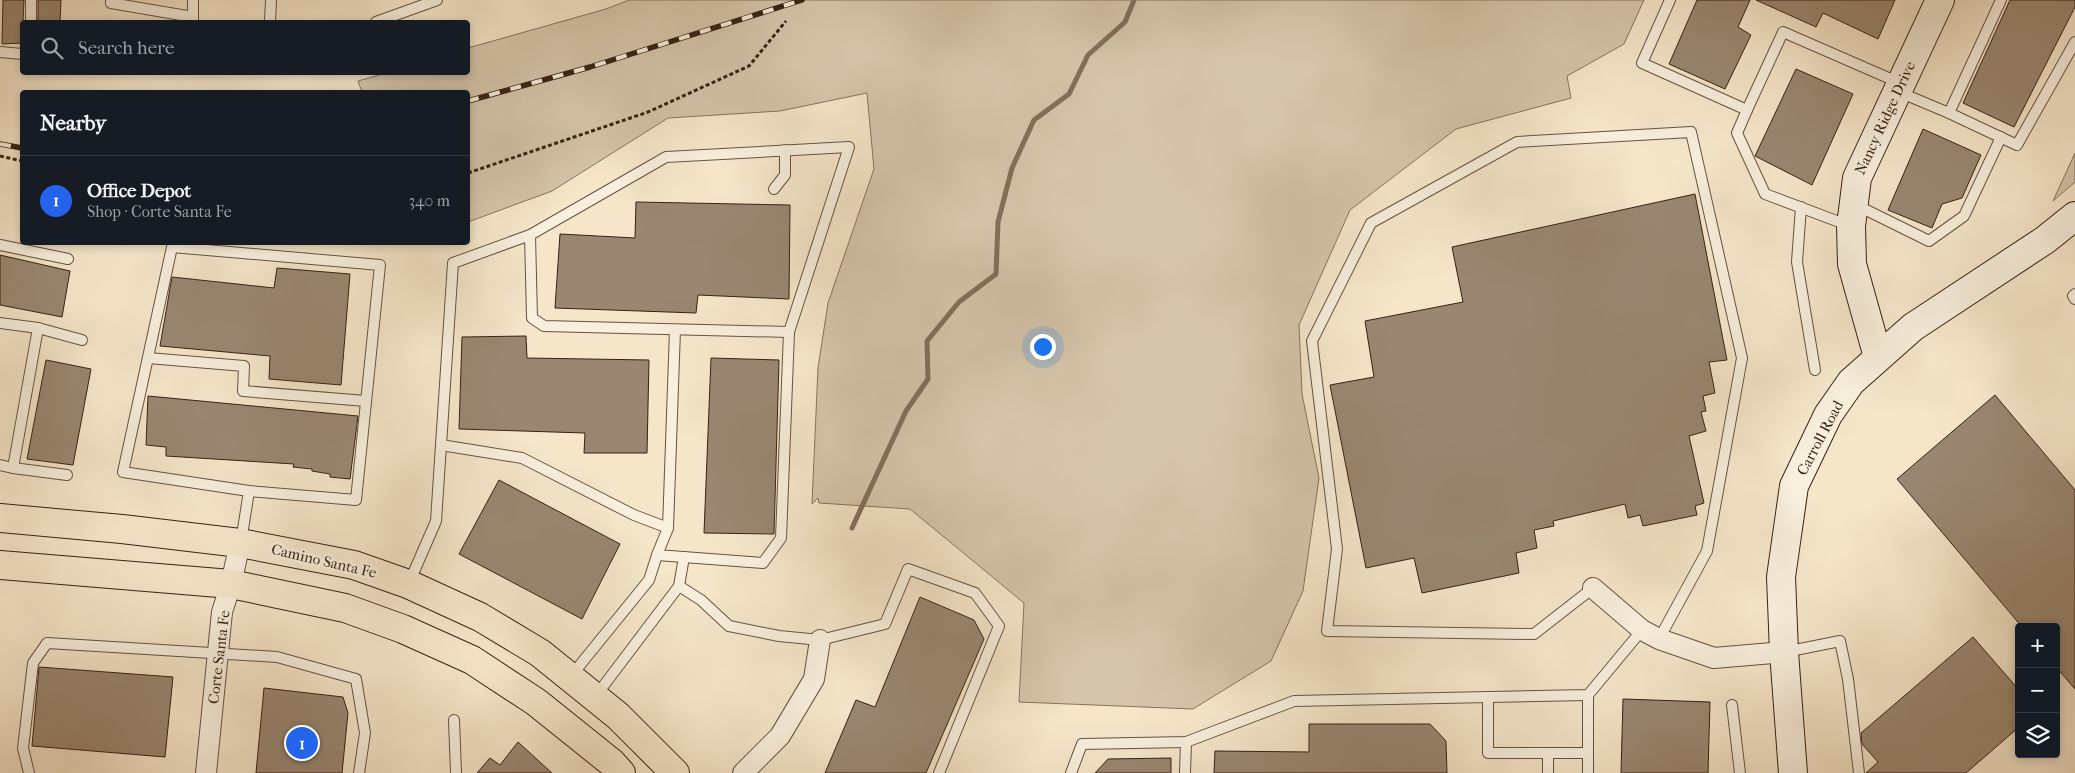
<!DOCTYPE html>
<html lang="en">
<head>
<meta charset="utf-8">
<style>
  body { margin:0; font-family:"IM FELL French Canon",serif; background:#20242c; color:#f1f3f6 }
  .controls { position:absolute; right:15px; bottom:15px; display:grid; overflow:hidden; border-radius:5px; box-shadow:0 2px 8px #0003 }
  .controls button { width:45px; height:45px; display:grid; place-items:center; padding:0; border:0; border-bottom:1px solid #363941; background:#171b24; color:#f1f3f6; font:25px sans-serif }
  .you { position:absolute; left:1042px; top:346px; width:18px; height:18px; margin:-12px; border:4px solid #fff; border-radius:50%; background:#1a73e8; box-shadow:0 0 0 8px #1a73e833 }
  .badge { display:grid; place-items:center; width:32px; height:32px; border-radius:50%; background:#2563eb; color:#fff; font-size:16px; font-weight:700 }
  .pin { position:absolute; translate:-50% -50%; border:2px solid #fff; box-shadow:0 1px 5px #0006 }
  .list { margin:0; padding:0; list-style:none }
  h2 { display:flex; justify-content:space-between; align-items:center; height:65px; margin:0; padding:0 20px; font-size:21px }
  h2 small { font-size:16px; font-weight:400; color:#9ea1a6 }
  .list li { display:grid; grid-template-columns:32px 1fr auto; gap:15px; align-items:center; box-sizing:border-box; height:90px; padding:0 20px; border-top:1px solid #363941 }
  .list b { display:block; font-size:19px; white-space:nowrap }
  .list p { margin:0; font-size:16px; white-space:nowrap; color:#9ea1a6 }
  .list em { font-size:16px; font-style:normal; color:#9ea1a6 }
  .icon { flex:none; width:28px; height:28px; fill:none; stroke:currentColor; stroke-width:2; stroke-linecap:round; stroke-linejoin:round }
  .map { position:relative; flex:none; width:2075px; height:773px; overflow:hidden }
  .search { position:absolute; background:#171b24; box-shadow:0 2px 8px #0003; left:20px; top:20px; width:450px; height:55px; display:flex; align-items:center; gap:12px; box-sizing:border-box; padding:0 18px; border-radius:5px; color:#9ea1a6; font-size:19px }
  .panel { position:absolute; background:#171b24; box-shadow:0 2px 8px #0003; left:20px; top:90px; width:450px; height:155px; border-radius:5px }
  .map>svg:first-child { display:block }
  .green { fill:#d5c5ab; stroke:#86735e }
  .lines { fill:none; stroke-linecap:round; stroke-linejoin:round }
  .stream { stroke:#826f5b; stroke-width:5 }
  .building { fill:#998772; stroke:#362112 }
  .lane-casing { stroke:#665240; stroke-width:12 }
  .street-casing { stroke:#665240; stroke-width:22 }
  .secondary-casing { stroke:#362112; stroke-width:30 }
  .primary-casing { stroke:#362112; stroke-width:30 }
  .path { stroke:#362112; stroke-width:3; stroke-dasharray:4 2.5; stroke-linecap:butt }
  .lane { stroke:#f8efdd; stroke-width:10 }
  .street { stroke:#f8efdd; stroke-width:20 }
  .secondary { stroke:#f8efdd; stroke-width:28 }
  .primary { stroke:#f5e6ca; stroke-width:28 }
  .rail-casing { stroke:#362112; stroke-width:5.5 }
  .rail { stroke:#f8efdd; stroke-width:4; stroke-dasharray:11; stroke-linecap:butt }
  .labels { text-anchor:middle; stroke-width:5; stroke-linejoin:round; paint-order:stroke }
  .street-label { font-size:15px; fill:#362112; stroke:#f8efdd }
</style>
</head>
<body>
<div class="map">
<svg width="2075" height="773" viewBox="0 0 2075 773">
  <rect width="100%" height="100%" fill="#f5e6ca"/>
  <filter id="stains"><feTurbulence type="fractalNoise" baseFrequency=".004" numOctaves="4"/><feColorMatrix values="0 0 0 0 .2 0 0 0 0 .09 0 0 0 0 .02 0 0 0 .5 -.17"/></filter>
  <radialGradient id="worn" r=".72"><stop offset=".6" stop-color="#630" stop-opacity="0"/><stop offset="1" stop-color="#630" stop-opacity=".3"/></radialGradient>
  <g class="green">
    <polygon points="629,0 1644,0 1624,44 1567,76 1571,98 1456,129 1350,210 1299,325 1302,394 1319,478 1303,591 1271,661 1193,709 1019,702 1024,603 910,509 819,503 818,498 812,504 818,368 828,303 874,169 867,93 780,111 668,118 552,191 468,222 468,92 362,92 358,81 386,73 468,72 468,48 606,9"/>
    <polygon points="2075,153 2075,182 2053,201"/>
  </g>
  <g class="lines">
    <polyline class="stream" points="852,528 906,411 928,379 927,341 959,302 996,274 998,222 1012,168 1034,120 1069,94 1088,55 1125,22 1134,0"/>
  </g>
  <g class="building">
    <polygon points="3,0 24,0 22,43 2,44"/>
    <polygon points="38,0 61,0 60,22 38,22"/>
    <polygon points="1697,0 1750,0 1738,27 1751,35 1725,89 1669,64"/>
    <polygon points="1756,0 1895,0 1878,39 1823,13 1816,27"/>
    <polygon points="2010,0 2075,0 2075,7 2014,127 1963,103"/>
    <polygon points="1796,69 1853,94 1812,185 1755,156"/>
    <polygon points="1923,129 1981,155 1962,198 1942,204 1932,228 1888,210"/>
    <polygon points="1695,194 1727,360 1709,362 1715,393 1703,396 1706,411 1701,412 1706,431 1689,436 1704,503 1695,506 1697,515 1643,526 1640,515 1628,518 1625,504 1553,521 1554,526 1534,530 1537,548 1516,553 1519,573 1422,593 1414,558 1366,568 1330,385 1374,377 1365,321 1463,302 1452,247"/>
    <polygon points="636,202 790,205 789,299 698,295 696,313 555,308 560,234 635,238"/>
    <polygon points="0,255 70,271 62,317 0,305"/>
    <polygon points="277,268 350,274 341,385 269,379 270,356 160,346 172,277 274,288"/>
    <polygon points="526,336 527,358 649,360 647,453 584,453 585,433 459,429 462,337"/>
    <polygon points="711,358 779,360 774,534 704,533"/>
    <polygon points="46,360 91,369 73,465 27,459"/>
    <polygon points="1995,395 2075,490 2075,689 2056,667 2056,627 2022,627 1897,479"/>
    <polygon points="148,396 358,416 350,479 330,477 330,474 312,471 312,469 293,467 294,464 166,456 166,447 146,445"/>
    <polygon points="499,480 620,544 582,619 459,554"/>
    <polygon points="920,597 974,620 984,639 926,773 825,773 856,700 875,707"/>
    <polygon points="1973,637 2019,690 2019,727 1966,773 1866,773 1878,762 1862,744 1861,733"/>
    <polygon points="39,667 173,677 165,757 32,746"/>
    <polygon points="264,688 343,697 348,713 342,773 256,773"/>
    <polygon points="1623,699 1710,702 1708,773 1621,773"/>
    <polygon points="1309,724 1430,724 1446,741 1447,773 1214,773 1215,751 1309,752"/>
    <polygon points="518,742 552,773 477,773 490,758 500,765"/>
    <polygon points="1171,758 1171,773 1095,773 1108,759"/>
  </g>
  <g class="lines">
    <defs>
      <g id="lane">
        <polyline points="111,0 111,3 193,17"/>
        <polyline points="193,0 193,22"/>
        <polyline points="1670,0 1642,63 1747,110 1783,32 1900,83"/>
        <polyline points="31,22 31,0"/>
        <polyline points="270,22 271,0"/>
        <polyline points="376,22 437,0"/>
        <polyline points="0,52 22,54"/>
        <polyline points="1899,92 1949,113 2001,0"/>
        <polyline points="1747,110 1737,133 1765,194 1850,226"/>
        <polyline points="1949,113 2017,145 2075,42"/>
        <polyline points="774,189 785,175 785,150"/>
        <polyline points="1856,205 1929,241 1964,216 2001,137"/>
        <polyline points="1801,207 1797,262 1815,370"/>
        <polyline points="0,245 68,259"/>
        <polyline points="2075,294 2073,296 2075,299"/>
        <polyline points="0,323 38,328 13,468 0,465"/>
        <polyline points="38,328 82,340"/>
        <polyline points="148,358 244,366 243,391 366,401"/>
        <polyline points="441,445 522,458 634,515 668,528 657,555 763,563 781,538 789,332"/>
        <polyline points="13,468 67,475"/>
        <polyline points="668,528 675,330"/>
        <polyline points="241,542 249,491 356,500 380,265 172,247 123,472 249,491"/>
        <polyline points="684,557 679,586 701,600 729,626 779,636 820,640 885,624 908,569 975,593 999,626 939,773"/>
        <polyline points="409,583 436,521 453,263 530,235 532,318 544,326 789,332 849,147 666,157 530,235"/>
        <polyline points="1593,588 1534,634 1327,631 1337,549 1312,341 1371,223 1517,142 1691,132 1742,358 1707,551 1659,639"/>
        <polyline points="1785,652 1840,641 1848,679 1859,773"/>
        <polyline points="571,676 649,580 657,555"/>
        <polyline points="1588,695 1588,773"/>
        <polyline points="595,697 679,586"/>
        <polyline points="1488,697 1488,753 1548,753"/>
        <polyline points="1732,705 1740,773"/>
        <polyline points="454,720 456,773"/>
        <polyline points="29,773 23,748 33,663 47,643 277,657 356,679 365,733 359,773"/>
        <polyline points="1071,773 1082,744 1186,742 1294,701 1588,695 1642,630"/>
        <polyline points="1185,773 1186,742"/>
        <polyline points="1548,773 1548,753 1588,753"/>
      </g>
      <g id="street">
        <polyline points="1593,588 1642,630 1659,639 1714,658 1784,652"/>
        <polyline points="206,773 222,612 231,584 240,543"/>
        <polyline points="743,773 780,736 814,679 820,640"/>
      </g>
      <g id="secondary">
        <polyline points="1878,357 1852,264 1851,226 1857,178 1940,0"/>
        <polyline points="1793,773 1784,652 1781,577 1794,486 1828,415 1851,382 1913,327 2045,240 2075,216"/>
      </g>
      <g id="primary">
        <polyline points="0,518 122,529 240,543 354,565 408,584 480,617 540,653 618,716 675,773"/>
        <polyline points="0,565 231,584 345,608 403,629 472,660 536,702 612,763 621,773"/>
      </g>
    </defs>
    <use href="#lane" class="lane-casing"/>
    <use href="#street" class="street-casing"/>
    <use href="#secondary" class="secondary-casing"/>
    <use href="#primary" class="primary-casing"/>
    <g class="path">
      <polyline points="0,156 22,161"/>
      <polyline points="468,173 648,112 749,66 786,21"/>
    </g>
    <use href="#lane" class="lane"/>
    <use href="#street" class="street"/>
    <use href="#secondary" class="secondary"/>
    <use href="#primary" class="primary"/>
    <defs>
      <g id="rail">
        <polyline points="468,101 590,67 802,0"/>
        <polyline points="0,144 22,148"/>
      </g>
    </defs>
    <use href="#rail" class="rail-casing"/>
    <use href="#rail" class="rail"/>
  </g>
  <g class="labels">
    <g class="street-label">
      <text transform="translate(1885 118) rotate(-65)" y="5">Nancy Ridge Drive</text>
      <text transform="translate(1820 438) rotate(-62)" y="5">Carroll Road</text>
      <text transform="translate(324 561) rotate(13)" y="5">Camino Santa Fe</text>
      <text transform="translate(219 657) rotate(-83)" y="5">Corte Santa Fe</text>
    </g>
  </g>
  <rect width="100%" height="100%" filter="url(#stains)"/>
  <rect width="100%" height="100%" fill="url(#worn)"/>
</svg>
<div class="controls">
<button>+</button>
<button>−</button>
<button><svg class="icon" aria-label="layers" viewBox="0 0 24 24"><path d="M12 4l9 5-9 5-9-5zM3 14l9 5 9-5"/></svg></button>
</div>
<div class="you"></div>
<div class="pin badge" style="left:302px;top:743px">1</div>
<div class="search"><svg class="icon" aria-label="search" viewBox="0 0 24 24"><circle cx="10" cy="10" r="6"/><path d="M15 15l6 6"/></svg>Search here</div>
<section class="panel">
<h2>Nearby<small></small></h2>
<ul class="list">
<li><span class="badge">1</span><div><b>Office Depot</b><p>Shop · Corte Santa Fe</p></div><em>340 m</em></li>
</ul>
</section>
</div>
</body>
</html>
